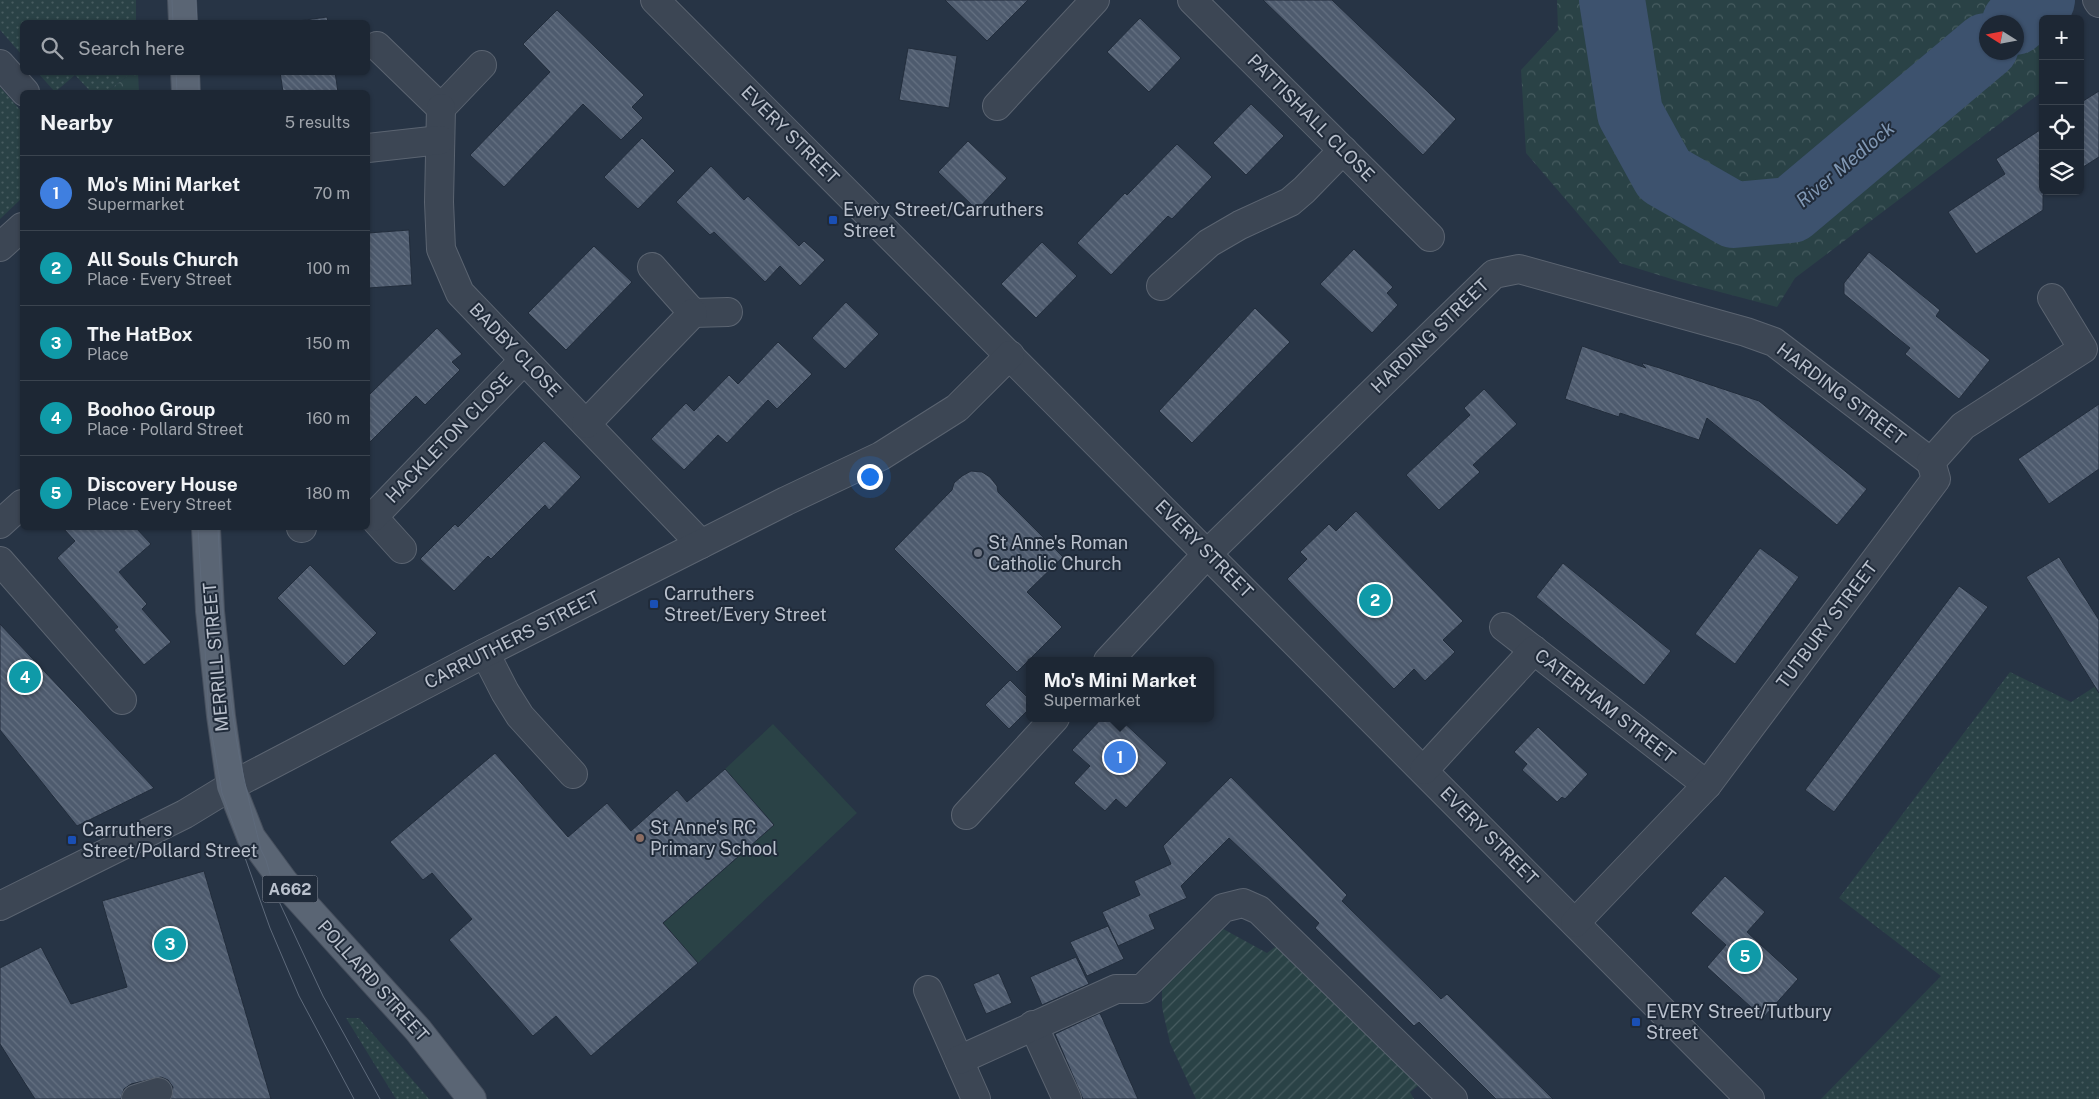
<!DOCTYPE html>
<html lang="en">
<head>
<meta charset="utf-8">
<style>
  body { margin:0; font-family:"Public Sans",sans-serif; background:#2a3340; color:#f1f3f6 }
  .controls { position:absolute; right:15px; top:15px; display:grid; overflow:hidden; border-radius:8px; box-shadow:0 1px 4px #0004 }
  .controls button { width:45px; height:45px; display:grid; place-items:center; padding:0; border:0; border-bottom:1px solid #3b444f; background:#1d2734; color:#f1f3f6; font:25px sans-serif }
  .compass { position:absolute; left:1979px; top:15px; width:45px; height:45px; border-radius:50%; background:#1d2734; box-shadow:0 1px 4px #0004; rotate:281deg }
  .you { position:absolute; left:869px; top:476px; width:18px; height:18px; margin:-12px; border:4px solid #fff; border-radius:50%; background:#1a73e8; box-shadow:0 0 0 8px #1a73e833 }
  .badge { display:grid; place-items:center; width:32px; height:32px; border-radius:50%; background:#ea580c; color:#fff; font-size:16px; font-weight:700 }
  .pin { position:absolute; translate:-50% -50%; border:2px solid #fff; box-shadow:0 1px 5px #0006 }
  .popup { position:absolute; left:1026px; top:657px; width:188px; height:65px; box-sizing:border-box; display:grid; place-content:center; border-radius:8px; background:#1d2734; filter:drop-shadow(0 1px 4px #0005); font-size:16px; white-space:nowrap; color:#a0a5ac }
  .popup b { font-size:19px; color:#f1f3f6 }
  .popup::after { content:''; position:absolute; left:50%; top:100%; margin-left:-10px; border:10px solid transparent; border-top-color:#1d2734 }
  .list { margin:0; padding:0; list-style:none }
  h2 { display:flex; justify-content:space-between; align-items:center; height:65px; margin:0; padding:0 20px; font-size:21px }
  h2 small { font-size:16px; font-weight:400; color:#a0a5ac }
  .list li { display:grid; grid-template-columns:32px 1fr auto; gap:15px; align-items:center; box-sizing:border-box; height:75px; padding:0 20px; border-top:1px solid #3b444f }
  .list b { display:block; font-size:19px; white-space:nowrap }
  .list p { margin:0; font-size:16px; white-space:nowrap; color:#a0a5ac }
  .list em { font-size:16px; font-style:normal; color:#a0a5ac }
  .icon { flex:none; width:28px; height:28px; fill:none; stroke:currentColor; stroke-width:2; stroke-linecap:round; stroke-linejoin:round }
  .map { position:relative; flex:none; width:2099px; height:1099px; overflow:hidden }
  .search { position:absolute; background:#1d2734; box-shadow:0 1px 4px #0004; left:20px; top:20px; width:350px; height:55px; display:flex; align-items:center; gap:12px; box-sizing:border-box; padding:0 18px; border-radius:8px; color:#a0a5ac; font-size:19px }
  .panel { position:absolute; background:#1d2734; box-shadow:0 1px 4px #0004; left:20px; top:90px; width:350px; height:440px; border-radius:8px }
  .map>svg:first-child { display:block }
  .grass { fill:url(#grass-dots) }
  .forest { fill:url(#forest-crowns); fill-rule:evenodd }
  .park { fill:#2a4246 }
  .garden { fill:url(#garden-furrows) }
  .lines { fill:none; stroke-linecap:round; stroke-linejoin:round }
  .river { stroke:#3d526e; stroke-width:66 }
  .building { fill:url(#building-back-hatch); stroke:#222d3c }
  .minor-casing { stroke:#5b6471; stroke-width:30 }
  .major-casing { stroke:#464f5d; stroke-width:30 }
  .minor { stroke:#3c4654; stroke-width:28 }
  .major { stroke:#5a6574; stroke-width:28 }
  .tram { stroke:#5e6a7b; stroke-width:1 }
  .transit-dot { fill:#1a4fb4; stroke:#202b3a; stroke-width:2 }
  .worship-dot { fill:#6b7280; stroke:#202b3a; stroke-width:2 }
  .education-dot { fill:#8d6e63; stroke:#202b3a; stroke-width:2 }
  .labels { text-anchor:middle; stroke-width:4; stroke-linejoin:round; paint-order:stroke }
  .shield { fill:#202b3a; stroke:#8c94a1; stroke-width:1 }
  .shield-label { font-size:16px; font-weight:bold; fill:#bac1cd }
  .street-label { font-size:18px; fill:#bac1cd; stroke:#202b3a }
  .poi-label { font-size:18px; fill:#bac1cd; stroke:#202b3a; text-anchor:start }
  .water-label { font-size:19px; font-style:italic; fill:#8198b4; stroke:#202b3a }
</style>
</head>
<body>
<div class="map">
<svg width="2099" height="1099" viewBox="0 0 2099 1099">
  <defs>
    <pattern id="grass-dots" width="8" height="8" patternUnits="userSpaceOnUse" patternTransform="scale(1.25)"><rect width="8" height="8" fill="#2a4246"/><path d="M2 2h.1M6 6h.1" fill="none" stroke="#475c60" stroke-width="1.8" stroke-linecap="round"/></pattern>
    <pattern id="forest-crowns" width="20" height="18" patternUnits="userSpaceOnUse" patternTransform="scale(1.25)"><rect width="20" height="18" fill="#2a4246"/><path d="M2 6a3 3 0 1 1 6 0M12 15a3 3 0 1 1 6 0" fill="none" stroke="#475c60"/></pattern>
    <pattern id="garden-furrows" width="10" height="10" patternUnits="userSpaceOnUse" patternTransform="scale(1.25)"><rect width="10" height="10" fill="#2a4246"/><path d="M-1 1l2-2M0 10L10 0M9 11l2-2" fill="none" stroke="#475c60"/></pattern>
    <pattern id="building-back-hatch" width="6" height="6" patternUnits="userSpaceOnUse" patternTransform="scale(1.25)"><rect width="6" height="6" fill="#4e5b6e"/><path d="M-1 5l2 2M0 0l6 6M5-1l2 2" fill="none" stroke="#657182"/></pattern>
  </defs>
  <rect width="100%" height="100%" fill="#273445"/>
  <g class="grass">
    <polygon points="0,0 136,0 136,22 22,22 22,55 0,30"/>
    <polygon points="38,73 132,73 106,92 91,92 75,75 55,92"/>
    <polygon points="0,87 22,112 22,198 0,219"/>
    <polygon points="2010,672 2071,702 2099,684 2099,1099 1821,1099 1941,976 1839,898"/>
    <polygon points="346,1018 359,1018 429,1099 396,1099"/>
  </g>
  <g class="forest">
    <path d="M 1557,0 L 2043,0 L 2055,19 L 2043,19 L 2043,91 L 1795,278 L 1777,307 L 1678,281 L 1620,263 L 1526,153 L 1521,70 L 1558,30 ZM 1986,22 L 2016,22 L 2016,52 L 1986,52 Z"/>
    <polygon points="132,73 138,73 139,92 106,92"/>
  </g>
  <polygon class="park" points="773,724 857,813 698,963 663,923 774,825 725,769"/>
  <polygon class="garden" points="1216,925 1267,953 1283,941 1423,1082 1410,1092 1414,1099 1196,1099 1170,1043 1162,1007 1162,979"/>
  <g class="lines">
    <g class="river">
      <polyline points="1612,0 1630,113 1664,175 1734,215 1791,210 1986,46"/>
      <polyline points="2015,22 2042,0"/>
    </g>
  </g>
  <g class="building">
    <polygon points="945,0 1028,0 987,41"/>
    <polygon points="1263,0 1332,0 1456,119 1423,155"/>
    <polygon points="557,10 644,95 632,107 643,118 621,140 583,104 504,187 470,155 550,72 523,44"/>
    <polygon points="327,17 328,22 291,22"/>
    <polygon points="1140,18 1181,58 1149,92 1107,52"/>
    <polygon points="908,48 957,56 949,108 899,100"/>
    <polygon points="280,72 335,72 338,92 283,92"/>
    <polygon points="2099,91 2099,157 2080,169 2080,103"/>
    <polygon points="1251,104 1284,136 1246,175 1213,143"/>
    <polygon points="2043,128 2043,191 2048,191 2043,195 2043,210 1976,254 1948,212 2005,174 1996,159"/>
    <polygon points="642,138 675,171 638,209 604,177"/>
    <polygon points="968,141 1007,178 977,210 938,172"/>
    <polygon points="1177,144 1212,177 1172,219 1168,216 1111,275 1077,243 1125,193 1127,195"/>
    <polygon points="711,166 744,200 748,196 799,246 804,241 825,260 800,286 780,266 765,282 714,232 710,235 676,202"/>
    <polygon points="409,230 412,285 368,288 368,233"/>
    <polygon points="1042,242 1077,276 1036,318 1001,284"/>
    <polygon points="594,246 632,282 566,350 528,313"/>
    <polygon points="1354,249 1393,287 1387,293 1398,305 1372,333 1320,284"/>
    <polygon points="1869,252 1940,310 1936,316 1990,360 1959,399 1905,354 1910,348 1844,294 1844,283"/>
    <polygon points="846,302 879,334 845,369 812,338"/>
    <polygon points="1255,308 1290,342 1192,443 1159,411"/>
    <polygon points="437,328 462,354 452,362 460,370 425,405 416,396 368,444 368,396"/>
    <polygon points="778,342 812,374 777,409 768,400 727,443 718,435 684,470 651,439 686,403 694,411 729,375 738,384"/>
    <polygon points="1582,346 1646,368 1642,364 1643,363 1663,369 1759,401 1867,489 1837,525 1707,418 1699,440 1620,413 1619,417 1565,399"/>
    <polygon points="1484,389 1517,424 1473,465 1480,472 1439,510 1406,475 1470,415 1464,408"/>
    <polygon points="2099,404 2099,469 2049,504 2018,459"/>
    <polygon points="544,441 581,477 549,510 545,505 491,559 488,556 454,591 420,559 455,524 458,527"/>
    <polygon points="971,471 982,472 990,477 997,486 998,492 1063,557 1027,592 1062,627 1017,672 894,549 952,490 954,483 962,476"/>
    <polygon points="1356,511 1463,621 1443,640 1455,652 1425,681 1414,669 1394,689 1287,579 1307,559 1300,552 1329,524 1336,531"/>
    <polygon points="63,528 136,528 151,544 119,572 147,604 142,609 171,642 144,665 114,630 118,627 57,558 75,541"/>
    <polygon points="1760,548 1799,577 1735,664 1695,634"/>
    <polygon points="2059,557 2099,620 2099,693 2026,577"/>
    <polygon points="1563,563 1671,651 1644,685 1536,597"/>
    <polygon points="310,565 377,633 344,666 277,598"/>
    <polygon points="1959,586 1988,607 1834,812 1805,790"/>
    <polygon points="0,624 154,788 77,826 0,730"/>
    <polygon points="1010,680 1030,700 1030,708 1009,729 985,705"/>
    <polygon points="1102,718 1119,718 1167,763 1126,808 1116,799 1105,811 1074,783 1090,766 1072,750"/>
    <polygon points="1538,727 1588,774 1565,799 1562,797 1557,802 1522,770 1527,764 1514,752"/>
    <polygon points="495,753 568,837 607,803 631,831 677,790 687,802 725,769 774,825 663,923 698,963 591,1056 556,1016 533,1036 449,940 472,919 432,873 423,880 390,842"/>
    <polygon points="1231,777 1347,895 1342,901 1441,999 1447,994 1553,1099 1496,1099 1419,1022 1414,1026 1315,928 1319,923 1229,838 1181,886 1187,898 1149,915 1155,929 1118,946 1102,912 1140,895 1134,881 1171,864 1163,846"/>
    <polygon points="204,871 271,1099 171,1099 173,1087 168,1080 161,1077 131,1084 124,1089 121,1099 35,1099 0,1044 0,968 41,947 71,1004 127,987 102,901"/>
    <polygon points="1725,876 1765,912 1747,932 1798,979 1763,1018 1707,967 1726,945 1691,913"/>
    <polygon points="1108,926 1124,959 1087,976 1070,942"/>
    <polygon points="1076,957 1089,984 1042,1005 1030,977"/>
    <polygon points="999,973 1012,1003 986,1014 973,984"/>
    <polygon points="1100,1013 1138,1099 1083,1099 1055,1034"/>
  </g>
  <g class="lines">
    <defs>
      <g id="minor">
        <polyline points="655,0 1750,1099"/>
        <polyline points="1192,0 1430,237"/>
        <polyline points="2097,0 2099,3"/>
        <polyline points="377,46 441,108 482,65"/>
        <polyline points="0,64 25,92"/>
        <polyline points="997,106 1095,0"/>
        <polyline points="441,108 439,202 441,249 460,293 701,544"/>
        <polyline points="368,148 440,140"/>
        <polyline points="0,247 22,227"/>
        <polyline points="652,267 693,313 728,312"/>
        <polyline points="1161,286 1209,243 1240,225 1290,202 1304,190 1343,150"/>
        <polyline points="586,424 693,313"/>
        <polyline points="368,515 373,517 402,549"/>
        <polyline points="373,517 524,360"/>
        <polyline points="0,524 22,504"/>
        <polyline points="301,528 302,528"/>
        <polyline points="0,561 122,700"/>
        <polyline points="1504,627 1707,785"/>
        <polyline points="485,653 505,692 520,716 573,774"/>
        <polyline points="1108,661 1208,553 1494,274 1519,269 1746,332 1774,342 1931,462"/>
        <polyline points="1424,770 1534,650"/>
        <polyline points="966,815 1055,718"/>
        <polyline points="0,906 185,814 231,786 485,653 786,501 881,456 957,408 1010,355"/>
        <polyline points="1575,923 1707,785 1936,479 1931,462 1963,426 2083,349 2052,298"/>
        <polyline points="928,990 976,1099"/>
        <polyline points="1033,1025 1067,1099"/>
        <polyline points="959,1060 1116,989 1142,989 1223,908 1243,903 1259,910 1453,1099"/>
        <polyline points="136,1099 158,1092"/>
      </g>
      <g id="major">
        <polyline points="182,0 183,22"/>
        <polyline points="185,72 186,92"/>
        <polyline points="206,528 210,611 221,716 231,786 251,837 284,882 418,1030 472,1099"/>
      </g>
    </defs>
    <use href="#minor" class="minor-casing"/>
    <use href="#major" class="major-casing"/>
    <use href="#minor" class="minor"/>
    <use href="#major" class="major"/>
    <g class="tram">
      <polyline points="172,0 173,22"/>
      <polyline points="196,0 197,22"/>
      <polyline points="176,72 177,92"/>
      <polyline points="199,72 199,92"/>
      <polyline points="198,528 209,718 222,793 270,928 299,996 354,1099"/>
      <path d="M 218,528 C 221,593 224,659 234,724 C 240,767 251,809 261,850 L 266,860 L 276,895 L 323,996 L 380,1099"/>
    </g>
  </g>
  <g class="transit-dot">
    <rect x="828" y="215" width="10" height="10" rx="2.5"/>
    <rect x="649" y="599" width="10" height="10" rx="2.5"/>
    <rect x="67" y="835" width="10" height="10" rx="2.5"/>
    <rect x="1631" y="1017" width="10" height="10" rx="2.5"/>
  </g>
  <circle class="worship-dot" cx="978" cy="553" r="5"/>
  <circle class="education-dot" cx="640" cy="838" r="5"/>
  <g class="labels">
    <rect class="shield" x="262.5" y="875.5" width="55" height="27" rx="4"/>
    <g class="shield-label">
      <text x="290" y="895">A662</text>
    </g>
    <g class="street-label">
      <text transform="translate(1311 118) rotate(45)" y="6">PATTISHALL CLOSE</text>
      <text transform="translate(790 135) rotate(45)" y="6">EVERY STREET</text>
      <text transform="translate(1430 336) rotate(-44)" y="6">HARDING STREET</text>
      <text transform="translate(515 350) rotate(46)" y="6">BADBY CLOSE</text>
      <text transform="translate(1841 394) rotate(37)" y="6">HARDING STREET</text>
      <text transform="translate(449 438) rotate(-46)" y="6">HACKLETON CLOSE</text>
      <text transform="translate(1204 549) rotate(45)" y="6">EVERY STREET</text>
      <text transform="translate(1827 625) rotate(-53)" y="6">TUTBURY STREET</text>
      <text transform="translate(512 640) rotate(-27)" y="6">CARRUTHERS STREET</text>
      <text transform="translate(216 657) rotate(-95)" y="6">MERRILL STREET</text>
      <text transform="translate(1605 706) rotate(38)" y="6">CATERHAM STREET</text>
      <text transform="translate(1489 836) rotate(45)" y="6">EVERY STREET</text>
      <text transform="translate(373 981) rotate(48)" y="6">POLLARD STREET</text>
    </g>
    <g class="poi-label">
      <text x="843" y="216">Every Street/Carruthers<tspan x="843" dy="21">Street</tspan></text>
      <text x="988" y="549">St Anne's Roman<tspan x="988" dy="21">Catholic Church</tspan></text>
      <text x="664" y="600">Carruthers<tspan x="664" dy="21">Street/Every Street</tspan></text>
      <text x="650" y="834">St Anne's RC<tspan x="650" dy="21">Primary School</tspan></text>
      <text x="82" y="836">Carruthers<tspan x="82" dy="21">Street/Pollard Street</tspan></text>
      <text x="1646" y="1018">EVERY Street/Tutbury<tspan x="1646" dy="21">Street</tspan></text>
    </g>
    <g class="water-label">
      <text transform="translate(1845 164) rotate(-40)" y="7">River Medlock</text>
    </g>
  </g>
</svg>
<div class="controls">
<button>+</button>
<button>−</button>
<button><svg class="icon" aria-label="locate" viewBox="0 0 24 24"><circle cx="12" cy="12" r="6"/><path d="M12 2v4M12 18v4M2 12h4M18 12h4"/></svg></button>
<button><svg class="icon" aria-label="layers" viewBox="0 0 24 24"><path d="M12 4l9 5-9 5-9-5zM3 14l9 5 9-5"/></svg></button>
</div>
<svg class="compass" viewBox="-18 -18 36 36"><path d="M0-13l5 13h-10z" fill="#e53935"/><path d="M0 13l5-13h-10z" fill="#a0a5ac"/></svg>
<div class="you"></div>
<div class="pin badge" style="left:1120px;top:757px;background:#3f7fe0">1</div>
<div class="popup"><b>Mo's Mini Market</b>Supermarket</div>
<div class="pin badge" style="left:1375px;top:600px;background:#0f9aa8">2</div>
<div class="pin badge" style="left:170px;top:944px;background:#0f9aa8">3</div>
<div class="pin badge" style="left:25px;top:677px;background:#0f9aa8">4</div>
<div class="pin badge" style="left:1745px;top:956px;background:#0f9aa8">5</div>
<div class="search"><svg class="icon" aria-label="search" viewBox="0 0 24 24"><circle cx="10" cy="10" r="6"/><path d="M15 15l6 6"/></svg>Search here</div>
<section class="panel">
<h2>Nearby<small>5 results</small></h2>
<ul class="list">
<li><span class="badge" style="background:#3f7fe0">1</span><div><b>Mo's Mini Market</b><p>Supermarket</p></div><em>70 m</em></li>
<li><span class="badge" style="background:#0f9aa8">2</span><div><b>All Souls Church</b><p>Place · Every Street</p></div><em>100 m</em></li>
<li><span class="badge" style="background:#0f9aa8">3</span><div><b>The HatBox</b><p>Place</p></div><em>150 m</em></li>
<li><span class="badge" style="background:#0f9aa8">4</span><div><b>Boohoo Group</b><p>Place · Pollard Street</p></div><em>160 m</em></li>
<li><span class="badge" style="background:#0f9aa8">5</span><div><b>Discovery House</b><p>Place · Every Street</p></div><em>180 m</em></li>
</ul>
</section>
</div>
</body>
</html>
